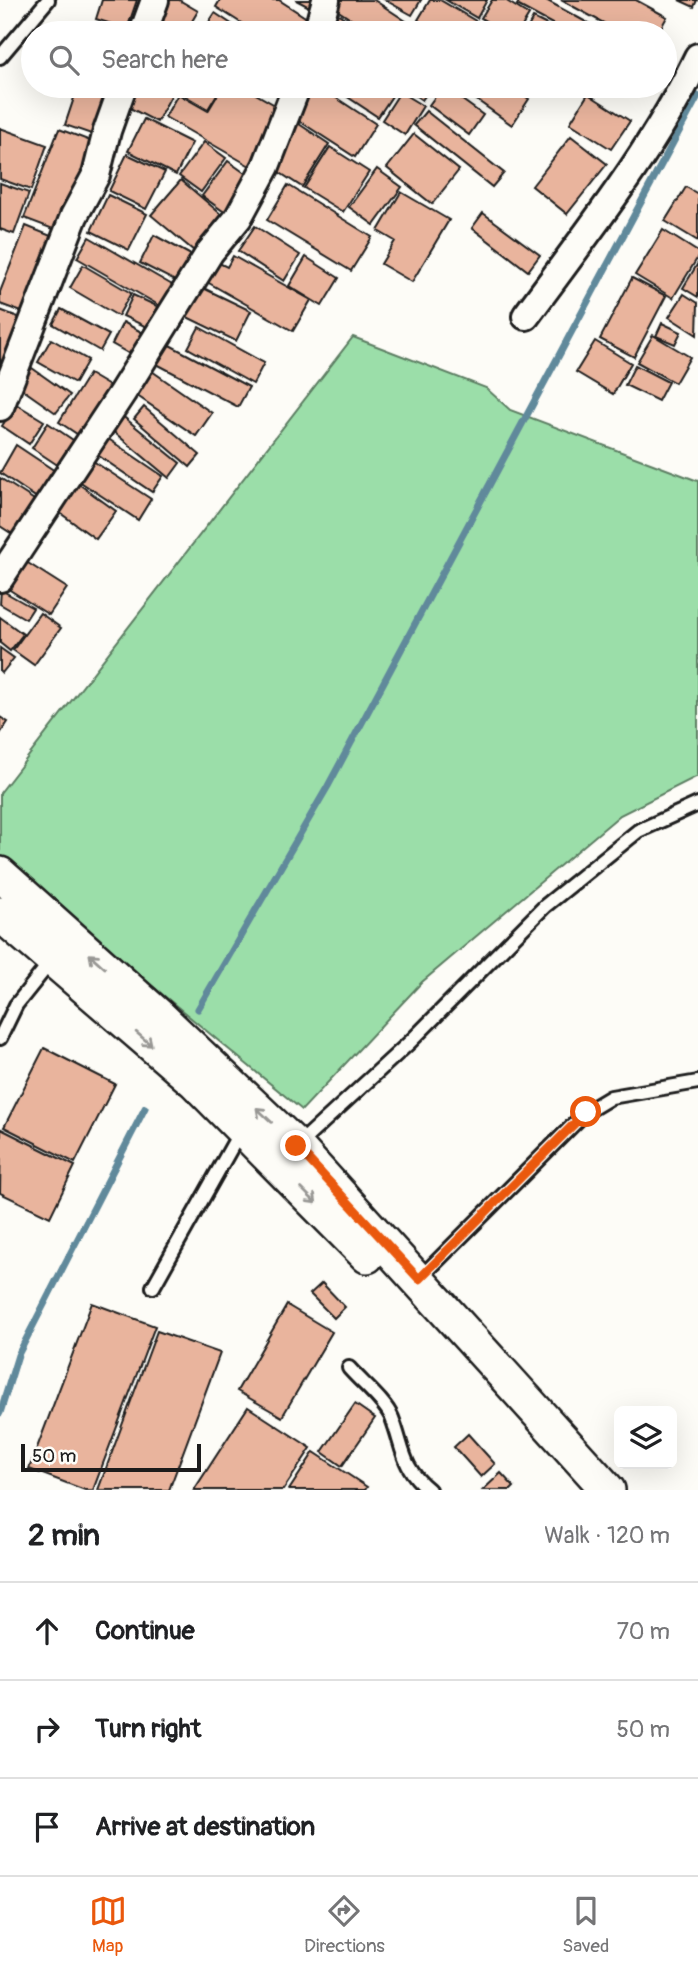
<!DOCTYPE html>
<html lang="en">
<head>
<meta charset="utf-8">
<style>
  body { margin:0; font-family:Pangolin,sans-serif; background:#f2f2f2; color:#202124 }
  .controls { position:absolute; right:21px; bottom:21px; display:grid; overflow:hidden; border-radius:10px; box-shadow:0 7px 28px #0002 }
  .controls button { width:63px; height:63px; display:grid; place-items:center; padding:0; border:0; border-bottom:2px solid #e0e0e0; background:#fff; color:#202124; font:35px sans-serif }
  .scale { position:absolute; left:21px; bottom:18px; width:180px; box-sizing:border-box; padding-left:7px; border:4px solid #1c1c1c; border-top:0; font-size:19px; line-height:24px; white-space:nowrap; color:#1c1c1c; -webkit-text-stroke:5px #fdfcf7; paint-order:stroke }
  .stop { position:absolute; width:21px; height:21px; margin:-16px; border:5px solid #ea580c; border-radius:50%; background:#fff }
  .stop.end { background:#ea580c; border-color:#fff; box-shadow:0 2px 7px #0008 }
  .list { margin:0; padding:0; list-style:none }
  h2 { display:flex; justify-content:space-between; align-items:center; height:91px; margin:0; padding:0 28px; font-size:30px }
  h2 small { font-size:23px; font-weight:400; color:#757577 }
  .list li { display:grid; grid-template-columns:46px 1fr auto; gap:21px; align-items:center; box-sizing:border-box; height:98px; padding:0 28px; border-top:2px solid #e0e0e0 }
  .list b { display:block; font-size:26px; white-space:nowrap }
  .list em { font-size:23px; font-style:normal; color:#757577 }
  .icon { flex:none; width:38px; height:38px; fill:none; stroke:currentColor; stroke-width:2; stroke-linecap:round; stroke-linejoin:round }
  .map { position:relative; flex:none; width:698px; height:1490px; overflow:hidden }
  .search { position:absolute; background:#fff; box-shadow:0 7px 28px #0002; left:21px; right:21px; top:21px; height:77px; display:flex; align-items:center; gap:18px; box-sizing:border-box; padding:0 24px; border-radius:38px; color:#757577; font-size:26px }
  .sheet { height:385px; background:#fff }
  nav { display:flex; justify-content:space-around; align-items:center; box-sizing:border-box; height:98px; border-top:2px solid #e0e0e0; background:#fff; font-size:19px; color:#757577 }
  nav a { display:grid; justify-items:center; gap:4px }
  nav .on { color:#ea580c }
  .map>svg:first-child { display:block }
  .green { fill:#9bdea9; stroke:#5c7d62; stroke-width:2 }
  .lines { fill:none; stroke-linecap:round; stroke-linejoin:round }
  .stream { stroke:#60899b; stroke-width:7 }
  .building { fill:#e9b49d; stroke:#1c1c1c; stroke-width:2 }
  .service-casing { stroke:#1c1c1c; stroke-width:18 }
  .minor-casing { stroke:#1c1c1c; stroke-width:32 }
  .tertiary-casing { stroke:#1c1c1c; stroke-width:38 }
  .service { stroke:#fdfcf7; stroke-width:12 }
  .minor { stroke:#fdfcf7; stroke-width:26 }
  .tertiary { stroke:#fdfcf7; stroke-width:33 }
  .oneway { stroke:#989794 }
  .route { stroke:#ea580c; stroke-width:9 }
</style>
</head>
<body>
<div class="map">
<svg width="698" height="1490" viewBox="0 0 698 1490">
  <rect width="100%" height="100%" fill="#fdfcf7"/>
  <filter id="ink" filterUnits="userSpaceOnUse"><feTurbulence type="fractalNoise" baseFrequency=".0143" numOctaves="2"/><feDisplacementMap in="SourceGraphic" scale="14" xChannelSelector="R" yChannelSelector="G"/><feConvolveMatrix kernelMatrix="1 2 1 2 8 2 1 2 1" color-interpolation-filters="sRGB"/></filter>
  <g filter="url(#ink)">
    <polygon class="green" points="353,337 486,388 510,410 698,481 698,776 620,815 422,982 302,1110 0,860 0,793"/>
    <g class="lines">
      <g class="stream">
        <polyline points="198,1009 328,786 698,96"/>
        <polyline points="0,1413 18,1355 145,1108"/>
      </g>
    </g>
    <g class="building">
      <polygon points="102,0 137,0 127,29 96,19"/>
      <polygon points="165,0 179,0 198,11 185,33 155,18"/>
      <polygon points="220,0 279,0 316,24 310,33 257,33 216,7"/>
      <polygon points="296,0 318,0 313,9"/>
      <polygon points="339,0 374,0 424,33 372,33 334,8"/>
      <polygon points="385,0 421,0 412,15"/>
      <polygon points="430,0 440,0 496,33 439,33 418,20"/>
      <polygon points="446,0 487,0 477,18"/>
      <polygon points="492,0 505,0 529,15 518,33 505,33 481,18"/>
      <polygon points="520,0 546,0 597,28 594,33 569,33 517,5"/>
      <polygon points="561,0 636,0 667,17 658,33 622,33"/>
      <polygon points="679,0 697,0 694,7"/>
      <polygon points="215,13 245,33 202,33"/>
      <polygon points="337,13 367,33 324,32"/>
      <polygon points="533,18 563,33 525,33"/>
      <polygon points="98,26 121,33 95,33"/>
      <polygon points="665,62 675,68 667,83 665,81"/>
      <polygon points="78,86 114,86 97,136 65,125"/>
      <polygon points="136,86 161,86 173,92 157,122 126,106"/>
      <polygon points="168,86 222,86 208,109"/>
      <polygon points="223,86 242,86 282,109 250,166 165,117 178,94 208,111"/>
      <polygon points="308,86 318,86 376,124 355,157 290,115"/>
      <polygon points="331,86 395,86 398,87 378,117"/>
      <polygon points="402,86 432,86 422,100"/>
      <polygon points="443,86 483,115 469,135 429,105"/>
      <polygon points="457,86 511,86 529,99 512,125"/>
      <polygon points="400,92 423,106 405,135 382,120"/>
      <polygon points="588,94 630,121 611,149 570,123"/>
      <polygon points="426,111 504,173 492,187 414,125"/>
      <polygon points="144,119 192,143 176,175 128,151"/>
      <polygon points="296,122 329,144 302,187 268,165"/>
      <polygon points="0,128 47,145 31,190 0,179"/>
      <polygon points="59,129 96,143 61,232 24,218"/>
      <polygon points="414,134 459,170 432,204 387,168"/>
      <polygon points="571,136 607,164 567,214 532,186"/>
      <polygon points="204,142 226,158 201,192 179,176"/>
      <polygon points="330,147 369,172 343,212 304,188"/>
      <polygon points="127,154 165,172 146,209 109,191"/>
      <polygon points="228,161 256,181 230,216 202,196"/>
      <polygon points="377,169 402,187 374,225 349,207"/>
      <polygon points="181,180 229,221 200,256 151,215"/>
      <polygon points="0,183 29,193 14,234 0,229"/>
      <polygon points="288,185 372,237 351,271 267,220"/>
      <polygon points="686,187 698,194 698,241 665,221"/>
      <polygon points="401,192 449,220 412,282 381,264 395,241 378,231"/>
      <polygon points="108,195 147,214 129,250 91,231"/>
      <polygon points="483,213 540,255 528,271 472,228"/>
      <polygon points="26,226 56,238 27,314 0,304 0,292"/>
      <polygon points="255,226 300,255 284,281 238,251"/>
      <polygon points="663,230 698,252 698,257 673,298 635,275"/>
      <polygon points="154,235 191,255 177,282 140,263"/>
      <polygon points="89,237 174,286 162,307 77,258"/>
      <polygon points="233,256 311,300 293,331 200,278 211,259 227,267"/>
      <polygon points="306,257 339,278 322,306 289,286"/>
      <polygon points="698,263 698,297 683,288"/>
      <polygon points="83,265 131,293 118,316 70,288"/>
      <polygon points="632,278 666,296 634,357 600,339"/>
      <polygon points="197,285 251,311 236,341 183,315"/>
      <polygon points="684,294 698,303 697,335 669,317"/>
      <polygon points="133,295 161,308 151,329 123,316"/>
      <polygon points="61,309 109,335 100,351 53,324"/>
      <polygon points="0,310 21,318 3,366 0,365"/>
      <polygon points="123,322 145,334 133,356 112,344"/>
      <polygon points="662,323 681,332 675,344 656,336"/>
      <polygon points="199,327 264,363 253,384 188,348"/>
      <polygon points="653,335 690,357 675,383 637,362"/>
      <polygon points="51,339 88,360 75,383 38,362"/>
      <polygon points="162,341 249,387 238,407 151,361"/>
      <polygon points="595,341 631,363 613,394 576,372"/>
      <polygon points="635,365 668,382 658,401 625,385"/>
      <polygon points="32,368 70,395 56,413 19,387"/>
      <polygon points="149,369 212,413 196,436 133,393"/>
      <polygon points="89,374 111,387 80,436 59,422"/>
      <polygon points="16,404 44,421 29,444 2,426"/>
      <polygon points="144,407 200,455 190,467 134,419"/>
      <polygon points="120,414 180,463 169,478 109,428"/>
      <polygon points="48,423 76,442 59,466 32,448"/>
      <polygon points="107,438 163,476 152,492 96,454"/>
      <polygon points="16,445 55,471 37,498 0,473"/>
      <polygon points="90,459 151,499 138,520 76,479"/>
      <polygon points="0,478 39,503 17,537 0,526"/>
      <polygon points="76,482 116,511 96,539 56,510"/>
      <polygon points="20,558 67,588 49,615 2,585"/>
      <polygon points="1,590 33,608 26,619 0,604"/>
      <polygon points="40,613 61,628 34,665 13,650"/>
      <polygon points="0,617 23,634 10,651 0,643"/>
      <polygon points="0,648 14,658 2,673 0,671"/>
      <polygon points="0,717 8,722 0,734"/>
      <polygon points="44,1048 115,1084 75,1163 4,1127"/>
      <polygon points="1,1129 75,1166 50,1217 0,1193"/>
      <polygon points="322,1283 345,1307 334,1318 310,1294"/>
      <polygon points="92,1303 155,1326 93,1490 85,1490 29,1469"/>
      <polygon points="287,1305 332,1332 282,1417 237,1391"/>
      <polygon points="157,1331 220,1353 169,1490 98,1490"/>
      <polygon points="355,1404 375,1418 342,1466 322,1452"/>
      <polygon points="248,1407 311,1448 283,1490 194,1490"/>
      <polygon points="468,1434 495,1464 481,1477 454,1447"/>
      <polygon points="314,1452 367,1487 365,1490 289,1490"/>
      <polygon points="501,1473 514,1487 511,1490 483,1490"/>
    </g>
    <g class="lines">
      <defs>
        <g id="service">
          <polyline points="0,57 48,0"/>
          <polyline points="0,1038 16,1005 52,960"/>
          <polyline points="297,1146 410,1042 545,906 638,831 698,804"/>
          <polyline points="419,1279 586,1112 611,1097 698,1082"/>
          <polyline points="153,1287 240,1132"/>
          <path d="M 349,1368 C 362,1383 385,1401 392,1418 C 404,1449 401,1467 429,1490"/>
        </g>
        <g id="minor">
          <polyline points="143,33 155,0"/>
          <polyline points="317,33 326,0"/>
          <path d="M 526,316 C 587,233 654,149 698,57"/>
          <polyline points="0,407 74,216 96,175 107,131 123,86"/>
          <polyline points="0,578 122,393 210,252 238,218 266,166 297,86"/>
        </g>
        <g id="tertiary">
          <polyline points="0,874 159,1016 296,1146 608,1490"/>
          <polyline points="0,914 194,1081 367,1256"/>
        </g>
      </defs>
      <use href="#service" class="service-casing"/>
      <use href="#minor" class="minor-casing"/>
      <use href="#tertiary" class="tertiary-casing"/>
      <use href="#service" class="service"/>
      <use href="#minor" class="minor"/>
      <use href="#tertiary" class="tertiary"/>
    </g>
    <defs><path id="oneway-shaft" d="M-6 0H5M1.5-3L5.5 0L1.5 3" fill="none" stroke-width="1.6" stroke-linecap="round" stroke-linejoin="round" transform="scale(1.75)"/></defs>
    <g class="oneway">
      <use href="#oneway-shaft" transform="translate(97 961) rotate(-138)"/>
      <use href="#oneway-shaft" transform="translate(144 1039) rotate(41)"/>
      <use href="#oneway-shaft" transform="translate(264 1115) rotate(-137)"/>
      <use href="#oneway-shaft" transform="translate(309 1196) rotate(45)"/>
    </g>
  </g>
  <g class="lines" filter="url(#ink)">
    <polyline class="route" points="296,1146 419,1279 586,1112"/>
  </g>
</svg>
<div class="controls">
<button><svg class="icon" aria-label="layers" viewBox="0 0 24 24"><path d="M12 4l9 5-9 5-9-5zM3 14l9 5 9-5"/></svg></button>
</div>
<div class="scale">50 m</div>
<div class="stop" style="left:586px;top:1112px"></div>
<div class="stop end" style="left:296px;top:1146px"></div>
<div class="search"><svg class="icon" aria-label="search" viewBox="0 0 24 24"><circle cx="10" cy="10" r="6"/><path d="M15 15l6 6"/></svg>Search here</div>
</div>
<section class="sheet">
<h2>2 min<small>Walk · 120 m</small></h2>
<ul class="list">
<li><svg class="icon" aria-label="ahead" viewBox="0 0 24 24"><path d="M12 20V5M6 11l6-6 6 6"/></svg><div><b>Continue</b></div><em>70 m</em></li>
<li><svg class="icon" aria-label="right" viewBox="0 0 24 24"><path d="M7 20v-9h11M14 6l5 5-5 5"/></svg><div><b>Turn right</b></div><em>50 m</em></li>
<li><svg class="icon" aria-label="arrive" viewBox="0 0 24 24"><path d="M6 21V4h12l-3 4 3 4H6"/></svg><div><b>Arrive at destination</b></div></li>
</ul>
</section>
<nav>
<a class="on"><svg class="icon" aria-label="map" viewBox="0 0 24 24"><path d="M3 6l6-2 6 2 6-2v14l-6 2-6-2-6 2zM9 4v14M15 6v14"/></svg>Map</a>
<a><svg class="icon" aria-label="directions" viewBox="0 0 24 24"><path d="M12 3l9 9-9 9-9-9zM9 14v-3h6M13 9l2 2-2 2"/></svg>Directions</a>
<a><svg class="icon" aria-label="saved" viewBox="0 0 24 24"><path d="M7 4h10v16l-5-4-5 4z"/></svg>Saved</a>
</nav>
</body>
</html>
